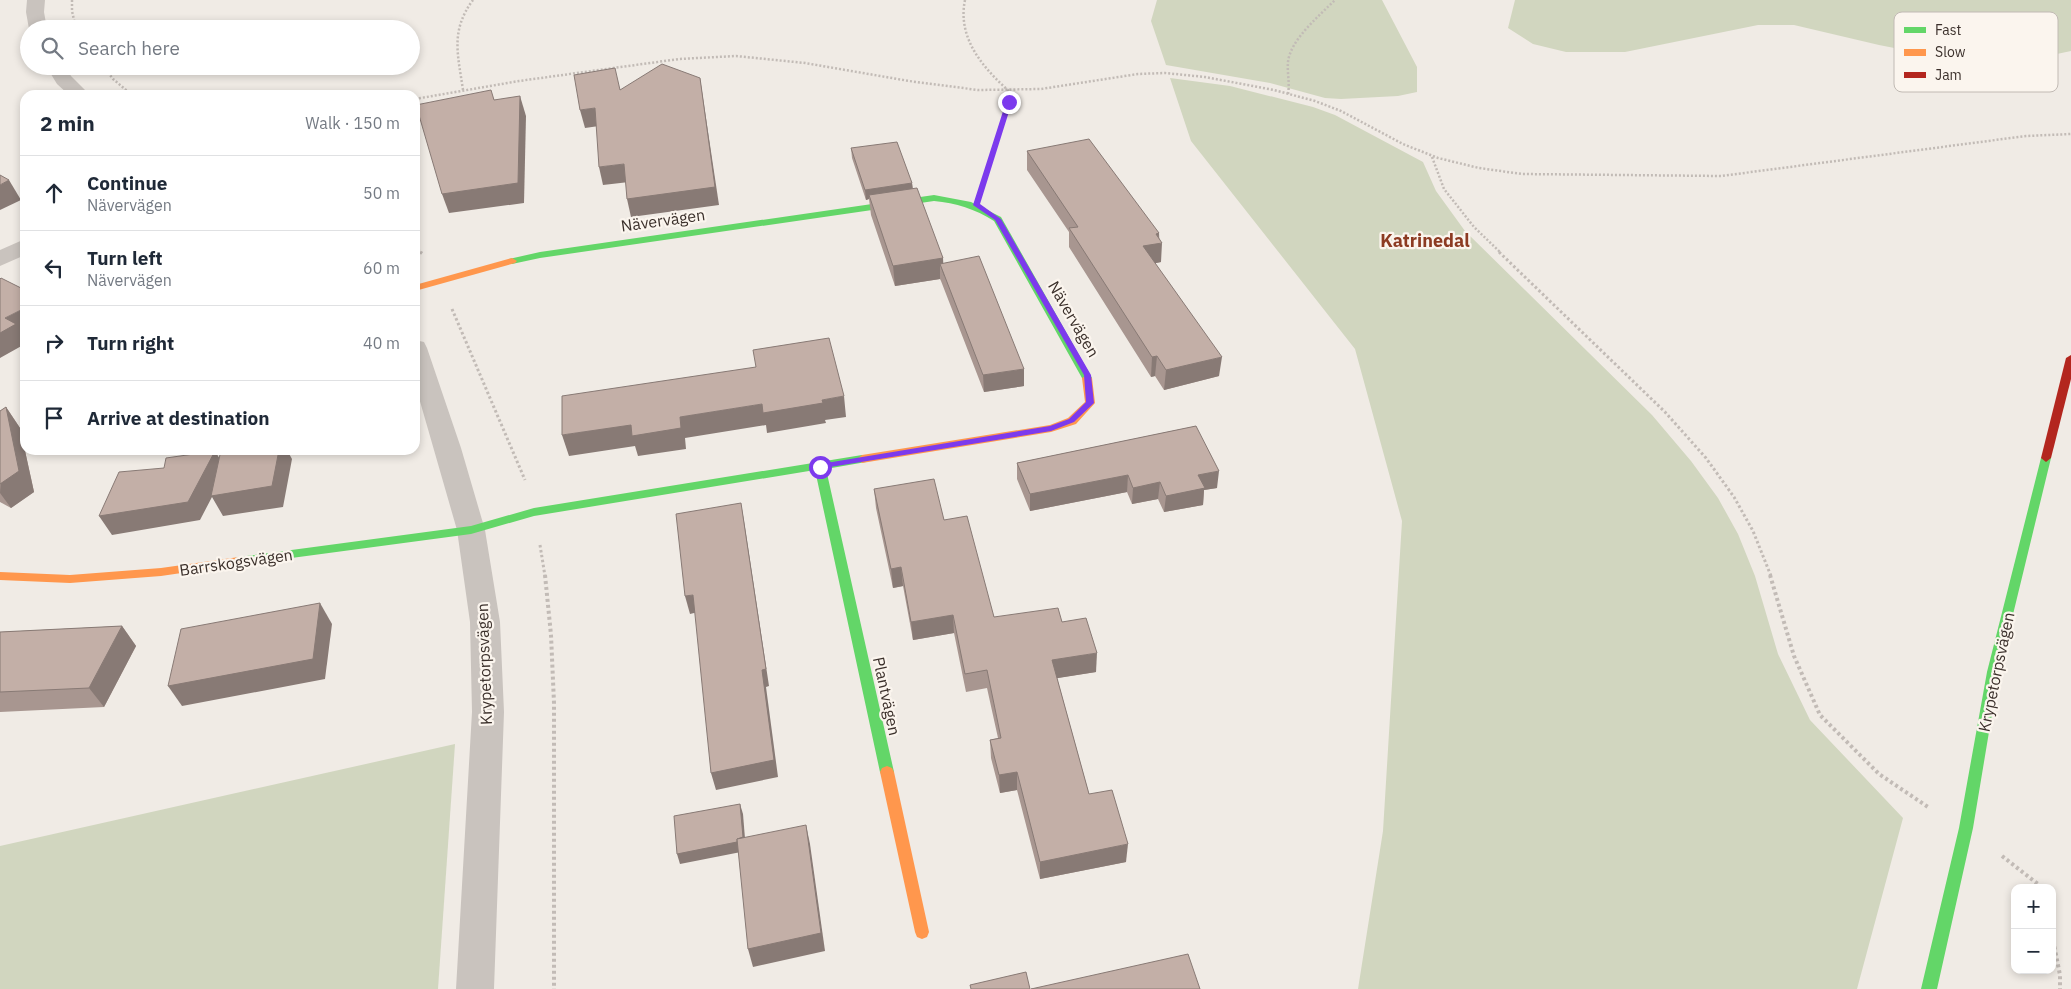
<!DOCTYPE html>
<html lang="en">
<head>
<meta charset="utf-8">
<style>
  body { margin:0; font-family:"IBM Plex Sans",sans-serif; background:#f6f6f7; color:#1f2937 }
  .controls { position:absolute; right:15px; bottom:15px; display:grid; overflow:hidden; border-radius:10px; box-shadow:0 2px 8px #0003 }
  .controls button { width:45px; height:45px; display:grid; place-items:center; padding:0; border:0; border-bottom:1px solid #e0e1e3; background:#fff; color:#1f2937; font:25px sans-serif }
  .stop { position:absolute; width:15px; height:15px; margin:-11px; border:4px solid #7c3aed; border-radius:50%; background:#fff }
  .stop.end { background:#7c3aed; border-color:#fff; box-shadow:0 1px 5px #0008 }
  .list { margin:0; padding:0; list-style:none }
  h2 { display:flex; justify-content:space-between; align-items:center; height:65px; margin:0; padding:0 20px; font-size:21px }
  h2 small { font-size:16px; font-weight:400; color:#747a83 }
  .list li { display:grid; grid-template-columns:32px 1fr auto; gap:15px; align-items:center; box-sizing:border-box; height:75px; padding:0 20px; border-top:1px solid #e0e1e3 }
  .list b { display:block; font-size:19px; white-space:nowrap }
  .list p { margin:0; font-size:16px; white-space:nowrap; color:#747a83 }
  .list em { font-size:16px; font-style:normal; color:#747a83 }
  .icon { flex:none; width:28px; height:28px; fill:none; stroke:currentColor; stroke-width:2; stroke-linecap:round; stroke-linejoin:round }
  .map { position:relative; flex:none; width:2071px; height:989px; overflow:hidden }
  .search { position:absolute; background:#fff; box-shadow:0 2px 8px #0003; left:20px; top:20px; width:400px; height:55px; display:flex; align-items:center; gap:12px; box-sizing:border-box; padding:0 18px; border-radius:28px; color:#747a83; font-size:19px }
  .panel { position:absolute; background:#fff; box-shadow:0 2px 8px #0003; left:20px; top:90px; width:400px; height:365px; border-radius:15px }
  .map>svg:first-child { display:block }
  .green { fill:#d1d6bf }
  .lines { fill:none; stroke-linecap:round; stroke-linejoin:round }
  .path-far2 { stroke:#c2bbb6; stroke-width:2.5; stroke-dasharray:2 2; stroke-linecap:butt }
  .path-far1 { stroke:#c2bbb6; stroke-width:3; stroke-dasharray:2.5 2.5; stroke-linecap:butt }
  .path { stroke:#c2bbb6; stroke-width:4; stroke-dasharray:3 3; stroke-linecap:butt }
  .street { fill:#c9c3be; fill-rule:evenodd }
  .fast { fill:#63d668; fill-rule:evenodd }
  .slow { fill:#ff974d; fill-rule:evenodd }
  .jam { fill:#b3261e; fill-rule:evenodd }
  .wall { fill:#a89690 }
  .shaded-wall { fill:#887a75 }
  .building { fill:#c3afa7; stroke:#887a75 }
  .route { fill:#7c3aed }
  .labels { text-anchor:middle; stroke-width:4.5; stroke-linejoin:round; paint-order:stroke }
  .street-label { font-size:16px; fill:#3b302b; stroke:#fbf5ee }
  .neighbourhood-label { font-size:18px; font-weight:bold; fill:#8c3b22; stroke:#fbf5ee }
  .key { fill:#fbf5ee; stroke:#c1bab4; stroke-width:1 }
  .key-label { font-size:14px; fill:#3b302b }
</style>
</head>
<body>
<div class="map">
<svg width="2071" height="989" viewBox="0 0 2071 989">
  <rect width="100%" height="100%" fill="#f0ebe5"/>
  <g class="green">
    <polygon points="1157,0 1382,0 1417,67 1417,92 1398,96 1341,99 1325,98 1270,83 1166,65 1151,21"/>
    <polygon points="1515,0 2071,0 2071,51 2023,61 1976,64 1879,45 1794,25 1758,25 1625,52 1566,52 1533,44 1508,28"/>
    <polygon points="1170,78 1230,86 1313,107 1335,115 1423,162 1436,191 1465,231 1652,415 1691,461 1718,498 1738,534 1755,576 1778,654 1810,720 1903,818 1857,989 1358,989 1383,831 1402,521 1355,349 1191,141"/>
    <polygon points="455,744 438,989 0,989 0,846"/>
  </g>
  <g class="lines">
    <g class="path-far2">
      <polyline points="72,0 72,11 76,29"/>
      <path d="M 965,0 C 957,38 983,68 1010,92 L 1009,102 L 985,178"/>
      <polyline points="103,66 113,79 132,95"/>
      <path d="M 463,90 C 458,55 450,31 473,0"/>
      <path d="M 1288,94 C 1290,83 1287,73 1288,62 C 1290,40 1320,15 1335,0"/>
      <polyline points="415,99 519,81 679,59 736,56 805,63 909,81 978,90 1041,89 1138,74 1165,73 1205,77 1274,90 1315,101 1341,111 1403,144 1438,158 1479,168 1522,174 1721,176 2026,136 2071,134"/>
      <polyline points="1432,157 1444,189 1474,227 1501,253"/>
      <polyline points="415,247 422,253"/>
    </g>
    <g class="path-far1">
      <polyline points="420,252 424,255"/>
      <polyline points="1499,252 1665,412 1706,458 1734,497 1753,531 1771,576"/>
      <polyline points="452,309 525,480"/>
      <polyline points="540,545 545,576"/>
    </g>
    <g class="path">
      <polyline points="545,575 551,635 554,703 554,989"/>
      <polyline points="1770,575 1794,656 1820,715 1879,774 1928,807"/>
      <polyline points="2002,856 2043,888"/>
      <polyline points="2052,935 2060,975 2060,989"/>
    </g>
    <g class="street">
      <polygon points="27,0 45,0 44,12 47,29 29,29 26,12"/>
      <polygon points="46,66 65,66 71,76 90,95 69,95 57,84"/>
      <polygon points="25,239 25,255 0,266 0,250"/>
      <polygon points="415,340 424,342 427,348 461,448 485,530 500,622 504,712 494,989 456,989 472,712 470,622 457,530 415,384"/>
    </g>
    <g class="fast">
      <path d="M 934,195 L 971,202 L 1001,217 L 1092,378 L 1091,380 L 1083,380 L 1082,378 L 994,221 C 975,209 956,203 934,201 L 540,258 L 512,264 L 507,261 L 509,259 L 540,252 Z"/>
      <polygon points="2046,454 2051,458 1999,672 1973,828 1937,989 1921,989 1959,828 1987,672 2041,458"/>
      <polygon points="862,455 867,459 866,462 826,469 894,772 892,776 887,778 882,776 880,772 815,470 534,516 471,534 239,565 235,564 233,561 235,558 239,557 471,526 534,508"/>
    </g>
    <g class="slow">
      <polygon points="512,258 517,261 515,263 415,291 415,285"/>
      <polygon points="1087,375 1092,378 1095,403 1076,424 1051,432 862,463 857,459 862,455 1050,425 1068,418 1085,402 1082,378"/>
      <polygon points="239,557 243,558 245,561 243,564 161,576 70,583 0,580 0,572 70,575 161,568"/>
      <polygon points="887,766 892,768 894,772 929,932 927,937 922,939 917,937 915,932 880,772 882,768"/>
    </g>
    <polygon class="jam" points="2071,355 2071,379 2051,458 2046,462 2041,458 2066,358"/>
  </g>
  <g class="wall">
    <polygon points="851,148 912,183 913,189 943,258 943,264 1024,369 1024,386 984,392 941,281 940,279 895,286 871,215 869,199 866,200 852,158"/>
    <polygon points="1027,151 1159,233 1161,262 1155,263 1219,376 1164,390 1155,376 1151,377 1069,247 1069,232 1027,170"/>
    <polygon points="6,407 20,428 34,492 11,508 0,502 0,411"/>
    <polygon points="1196,426 1217,488 1204,490 1203,505 1164,512 1158,499 1132,504 1127,492 1030,511 1017,479 1017,463"/>
    <polygon points="874,489 944,520 994,617 1062,622 1096,672 1057,678 1089,794 1126,862 1040,879 1017,790 1000,793 991,758 990,740 998,738 987,688 966,692 954,633 913,640 903,586 893,588 876,508"/>
    <polygon points="122,626 136,646 104,707 0,712 0,632"/>
  </g>
  <g class="shaded-wall">
    <polygon points="700,78 719,205 631,217 627,199"/>
    <polygon points="520,96 526,116 524,203 449,213 442,194"/>
    <polygon points="595,108 599,126 585,128 580,110"/>
    <polygon points="624,164 629,182 603,185 599,167"/>
    <polygon points="9,180 21,200 0,210 0,185"/>
    <polygon points="912,183 913,193 869,195 869,199 866,200 865,190"/>
    <polygon points="1159,233 1158,244 1162,243 1161,262 1142,266 1143,246 1156,234"/>
    <polygon points="943,258 944,276 940,264 940,279 895,286 893,266"/>
    <polygon points="25,308 25,332 22,333 25,337 25,344 0,358 0,333 5,318"/>
    <polygon points="1157,356 1155,376 1151,377 1152,357"/>
    <polygon points="1222,357 1219,376 1164,390 1166,370"/>
    <polygon points="1024,369 1024,386 984,392 983,375"/>
    <polygon points="844,396 846,417 825,420 826,423 767,433 766,425 685,438 686,449 638,456 635,446 569,456 562,435 762,404 822,400"/>
    <polygon points="6,407 20,428 34,492 11,508 0,493"/>
    <polygon points="279,450 287,450 292,459 283,507 223,516 212,497 200,520 112,535 99,516 215,451 226,469"/>
    <polygon points="1219,471 1217,488 1204,490 1203,505 1164,512 1166,496 1198,475"/>
    <polygon points="1128,475 1127,492 1030,511 1030,494"/>
    <polygon points="1160,482 1158,499 1132,504 1133,488"/>
    <polygon points="741,503 744,521 769,686 766,687 778,777 716,790 711,773 762,670"/>
    <polygon points="901,567 903,586 893,588 891,569"/>
    <polygon points="693,595 698,612 690,614 685,596"/>
    <polygon points="320,603 332,624 325,679 182,706 168,686"/>
    <polygon points="953,615 954,633 913,640 911,622"/>
    <polygon points="122,626 136,646 104,707 89,688"/>
    <polygon points="1097,653 1096,672 1052,679 1052,660"/>
    <polygon points="1017,772 1017,790 1000,793 999,775"/>
    <polygon points="740,804 743,814 746,851 680,864 677,854"/>
    <polygon points="806,825 810,844 825,951 753,967 748,949"/>
    <polygon points="1128,844 1126,862 1040,879 1040,862"/>
  </g>
  <g class="building">
    <polygon points="662,64 700,78 715,187 627,199 624,164 599,167 595,108 580,110 574,75 615,68 620,90"/>
    <polygon points="491,90 494,100 520,96 518,183 442,194 416,105"/>
    <polygon points="1089,139 1159,233 1156,234 1162,243 1143,246 1222,357 1166,370 1157,356 1152,357 1069,228 1078,227 1027,151"/>
    <polygon points="897,142 912,183 865,190 851,148"/>
    <polygon points="0,175 9,180 0,185"/>
    <polygon points="917,188 943,258 893,266 869,195"/>
    <polygon points="979,256 1024,369 983,375 940,264"/>
    <polygon points="1,278 25,290 25,308 5,318 16,324 0,333 0,279"/>
    <polygon points="829,338 844,396 822,400 823,403 763,413 762,404 680,417 681,428 632,436 631,425 562,435 562,396 756,367 753,350"/>
    <polygon points="6,407 19,471 0,484 0,411"/>
    <polygon points="1196,426 1219,471 1198,475 1205,488 1166,496 1160,482 1133,488 1128,475 1030,494 1017,463"/>
    <polygon points="221,450 279,450 272,486 211,496"/>
    <polygon points="215,451 188,502 99,516 119,472 164,468 166,458"/>
    <polygon points="934,479 944,520 967,516 994,617 1058,608 1062,622 1086,618 1097,653 1052,660 1089,794 1112,790 1128,844 1040,862 1017,772 999,775 990,740 1001,738 987,670 965,674 953,615 911,622 901,567 891,569 874,489"/>
    <polygon points="741,503 766,669 762,670 774,760 711,773 693,595 685,596 676,514"/>
    <polygon points="320,603 313,659 168,686 181,629"/>
    <polygon points="122,626 89,688 0,692 0,632"/>
    <polygon points="740,804 743,837 737,839 737,842 677,854 674,816"/>
    <polygon points="806,825 821,933 748,949 737,839"/>
    <polygon points="1188,954 1200,989 1031,989"/>
    <polygon points="1026,972 1030,989 971,989 970,985"/>
  </g>
  <polygon class="route" points="1009,100 1012,102 980,204 1001,219 1091,375 1094,403 1074,422 1051,431 818,469 818,465 820,464 1050,426 1069,419 1086,402 1084,375 995,220 973,205 1006,102"/>
  <g class="labels">
    <g class="street-label">
      <text transform="translate(663 220) rotate(-8)" y="6">Nävervägen</text>
      <text transform="translate(1074 319) rotate(60)" y="6">Nävervägen</text>
      <text transform="translate(236 562) rotate(-8)" y="6">Barrskogsvägen</text>
      <text transform="translate(484 664) rotate(-92)" y="6">Krypetorpsvägen</text>
      <text transform="translate(1996 672) rotate(-78)" y="6">Krypetorpsvägen</text>
      <text transform="translate(887 696) rotate(78)" y="6">Plantvägen</text>
    </g>
    <g class="neighbourhood-label">
      <text x="1425" y="247">Katrinedal</text>
    </g>
  </g>
  <rect x="1894" y="12" width="164" height="80" rx="8" class="key"/>
  <rect x="1904" y="27" width="22" height="6" fill="#63d668"/>
  <rect x="1904" y="49" width="22" height="7" fill="#ff974d"/>
  <rect x="1904" y="72" width="22" height="6" fill="#b3261e"/>
  <g class="key-label">
    <text x="1935" y="35">Fast</text>
    <text x="1935" y="57">Slow</text>
    <text x="1935" y="80">Jam</text>
  </g>
</svg>
<div class="controls">
<button>+</button>
<button>−</button>
</div>
<div class="stop" style="left:820px;top:467px"></div>
<div class="stop end" style="left:1009px;top:102px"></div>
<div class="search"><svg class="icon" aria-label="search" viewBox="0 0 24 24"><circle cx="10" cy="10" r="6"/><path d="M15 15l6 6"/></svg>Search here</div>
<section class="panel">
<h2>2 min<small>Walk · 150 m</small></h2>
<ul class="list">
<li><svg class="icon" aria-label="ahead" viewBox="0 0 24 24"><path d="M12 20V5M6 11l6-6 6 6"/></svg><div><b>Continue</b><p>Nävervägen</p></div><em>50 m</em></li>
<li><svg class="icon" aria-label="left" viewBox="0 0 24 24"><path d="M17 20v-9H6M10 6l-5 5 5 5"/></svg><div><b>Turn left</b><p>Nävervägen</p></div><em>60 m</em></li>
<li><svg class="icon" aria-label="right" viewBox="0 0 24 24"><path d="M7 20v-9h11M14 6l5 5-5 5"/></svg><div><b>Turn right</b></div><em>40 m</em></li>
<li><svg class="icon" aria-label="arrive" viewBox="0 0 24 24"><path d="M6 21V4h12l-3 4 3 4H6"/></svg><div><b>Arrive at destination</b></div></li>
</ul>
</section>
</div>
</body>
</html>
